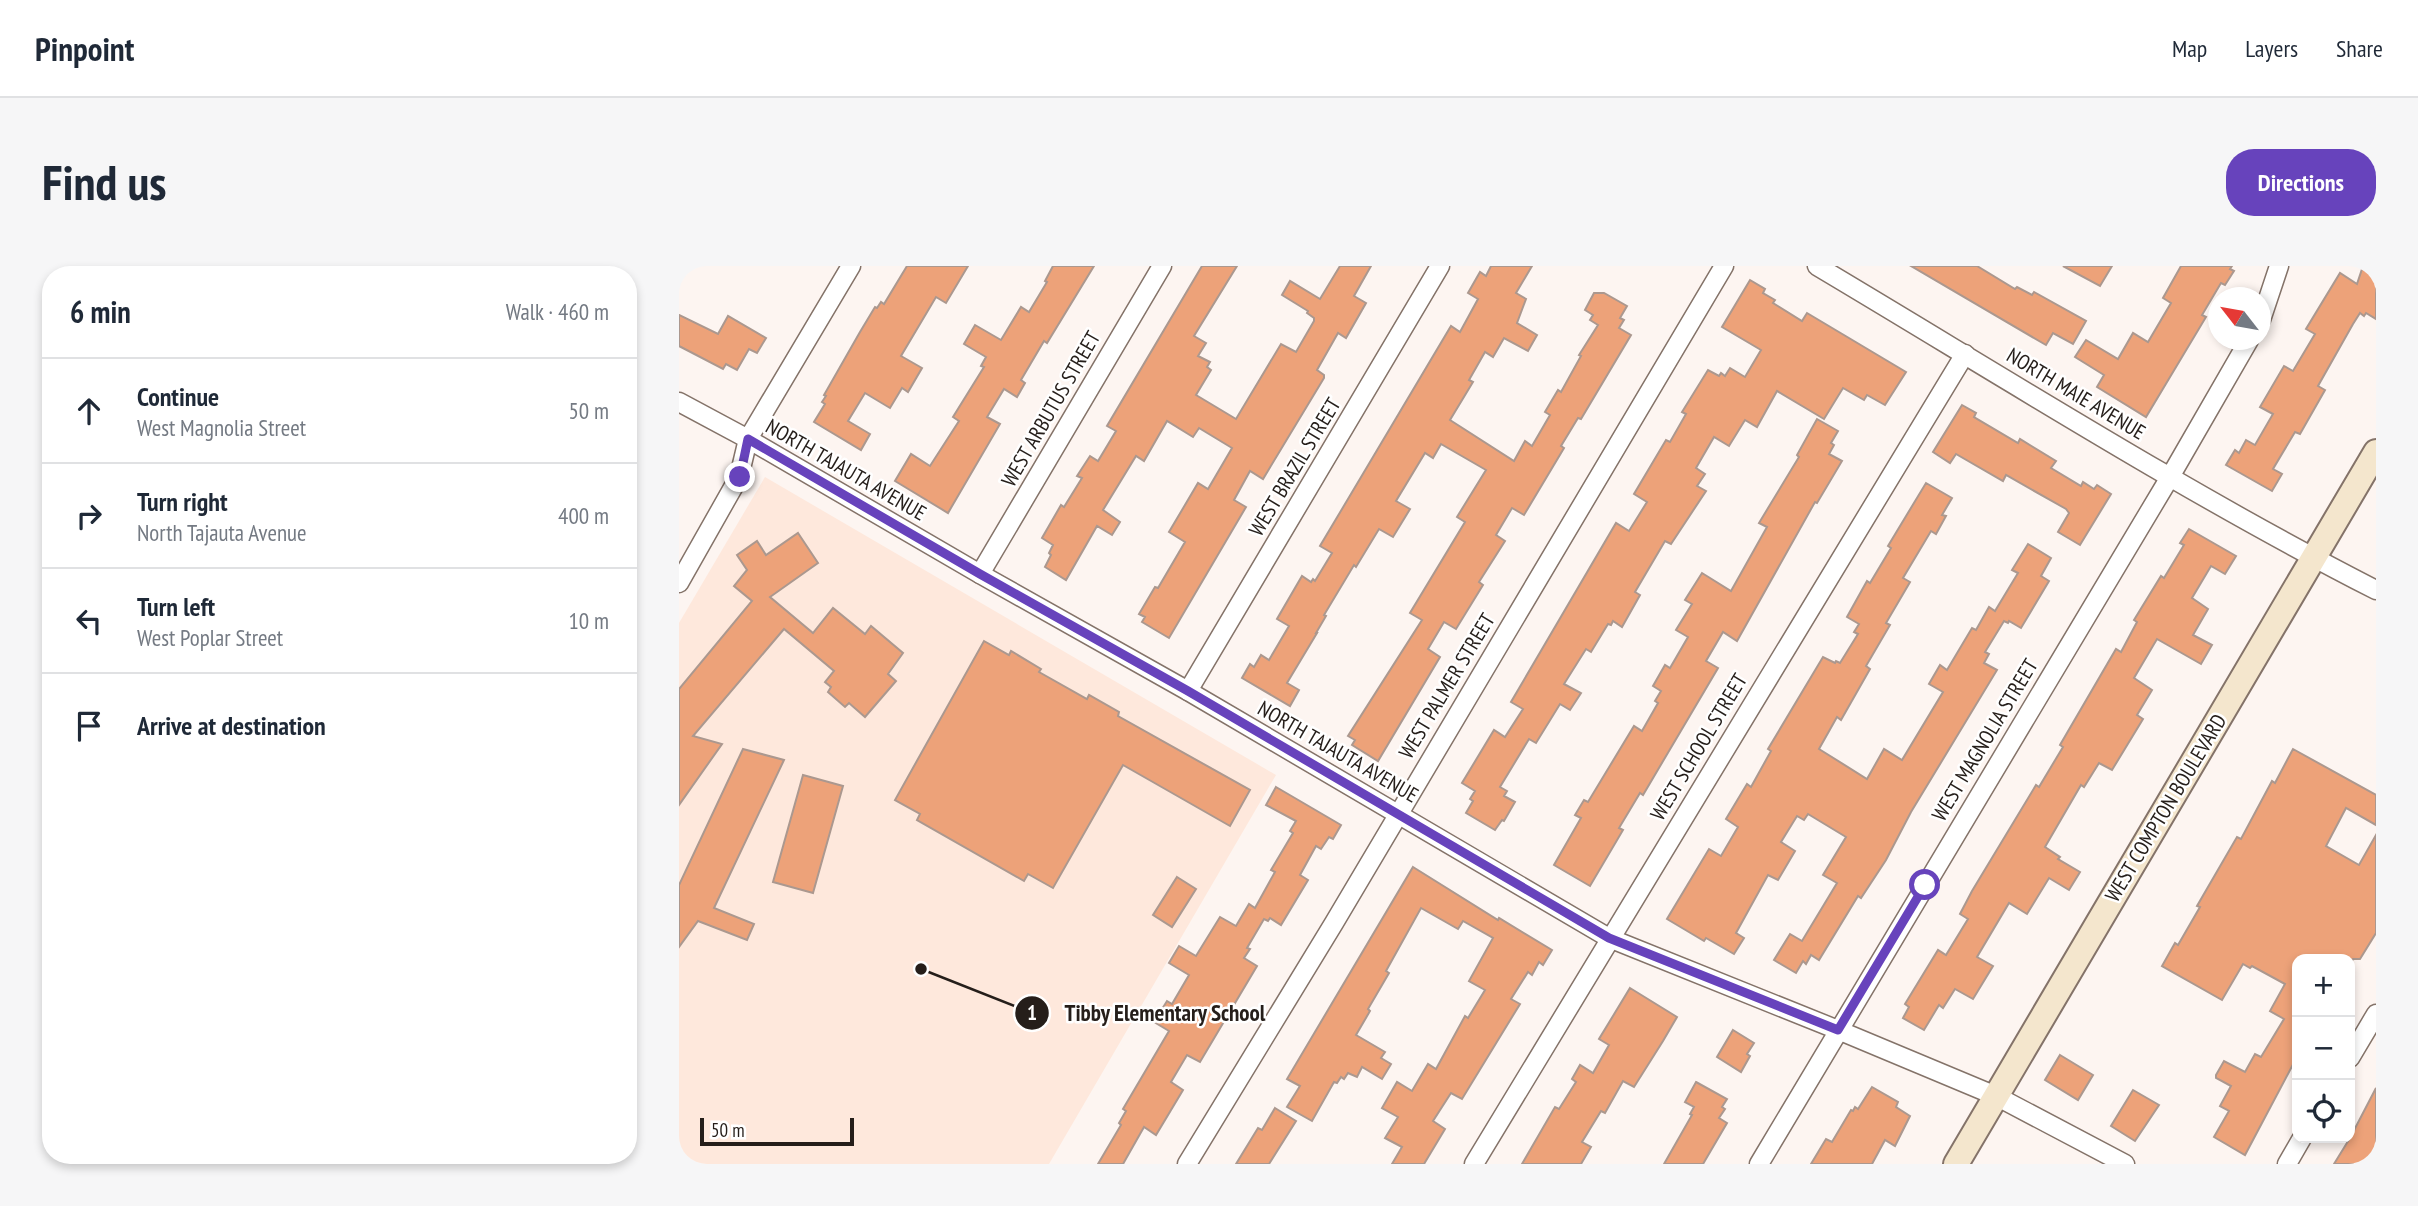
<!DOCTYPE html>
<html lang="en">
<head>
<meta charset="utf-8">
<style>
  body { margin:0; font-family:"PT Sans Narrow",sans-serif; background:#f6f6f7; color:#1f2937 }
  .controls { position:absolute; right:21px; bottom:21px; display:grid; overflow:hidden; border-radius:14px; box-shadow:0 4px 10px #0003 }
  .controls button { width:63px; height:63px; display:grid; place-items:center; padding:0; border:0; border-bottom:2px solid #e0e1e3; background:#fff; color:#1f2937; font:35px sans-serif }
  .compass { position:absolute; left:1529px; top:21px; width:63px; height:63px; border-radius:50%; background:#fff; box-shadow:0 4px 10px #0003; rotate:301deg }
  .scale { position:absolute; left:21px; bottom:18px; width:154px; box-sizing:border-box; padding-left:7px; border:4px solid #251e1a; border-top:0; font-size:19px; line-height:24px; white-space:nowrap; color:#251e1a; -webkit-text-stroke:5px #fff; paint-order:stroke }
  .stop { position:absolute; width:21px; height:21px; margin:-16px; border:5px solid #6743bc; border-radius:50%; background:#fff }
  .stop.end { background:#6743bc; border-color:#fff; box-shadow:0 2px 7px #0008 }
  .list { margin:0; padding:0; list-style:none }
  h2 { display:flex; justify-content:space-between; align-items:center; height:91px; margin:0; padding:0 28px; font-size:30px }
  h2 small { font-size:23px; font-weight:400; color:#747a83 }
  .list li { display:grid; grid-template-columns:46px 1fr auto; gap:21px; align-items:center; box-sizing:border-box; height:105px; padding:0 28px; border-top:2px solid #e0e1e3 }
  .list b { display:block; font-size:26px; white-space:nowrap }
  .list p { margin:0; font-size:23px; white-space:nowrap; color:#747a83 }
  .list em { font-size:23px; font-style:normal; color:#747a83 }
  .icon { flex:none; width:38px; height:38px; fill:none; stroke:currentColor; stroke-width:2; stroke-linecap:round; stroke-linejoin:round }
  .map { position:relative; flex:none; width:1697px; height:898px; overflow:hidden; border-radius:28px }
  header { display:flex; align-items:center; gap:42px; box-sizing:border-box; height:98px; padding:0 35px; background:#fff; border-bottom:2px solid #e0e1e3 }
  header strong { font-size:33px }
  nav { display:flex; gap:38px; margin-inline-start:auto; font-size:24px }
  .intro { display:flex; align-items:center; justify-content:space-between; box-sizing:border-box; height:168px; padding:0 42px }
  h1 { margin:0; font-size:49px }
  .button { padding:18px 32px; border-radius:28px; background:#6743bc; color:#fff; font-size:24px; font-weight:700 }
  main { display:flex; gap:42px; padding:0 42px }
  aside { flex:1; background:#fff; border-radius:28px; box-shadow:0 4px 10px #0003 }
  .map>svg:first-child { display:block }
  .built { fill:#fee8dc }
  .building { fill:#eda279; stroke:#ab988f; stroke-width:2 }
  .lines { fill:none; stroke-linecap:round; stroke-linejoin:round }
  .minor-casing { stroke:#847369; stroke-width:21 }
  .secondary-casing { stroke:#847369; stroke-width:28 }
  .minor { stroke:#fff; stroke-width:18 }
  .secondary { stroke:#f4e6cd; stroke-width:24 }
  .route { stroke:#6743bc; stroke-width:9 }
  .labels { text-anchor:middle; stroke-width:5; stroke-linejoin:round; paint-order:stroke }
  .street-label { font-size:21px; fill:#251e1a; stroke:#fff }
  .leader { fill:none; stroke:#251e1a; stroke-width:2.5 }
  .callout-dot { fill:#251e1a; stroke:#fff; stroke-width:2.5 }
  .mark-label { font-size:21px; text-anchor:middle; font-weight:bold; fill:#fff }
  .callout-label { font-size:23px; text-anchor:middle; font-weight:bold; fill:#251e1a; stroke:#fff; stroke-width:5; stroke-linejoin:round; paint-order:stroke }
</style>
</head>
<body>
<header>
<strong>Pinpoint</strong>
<nav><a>Map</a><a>Layers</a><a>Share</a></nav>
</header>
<div class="intro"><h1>Find us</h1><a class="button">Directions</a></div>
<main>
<aside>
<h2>6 min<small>Walk · 460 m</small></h2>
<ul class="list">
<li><svg class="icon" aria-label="ahead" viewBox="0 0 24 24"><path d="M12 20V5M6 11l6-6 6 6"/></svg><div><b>Continue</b><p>West Magnolia Street</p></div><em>50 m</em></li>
<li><svg class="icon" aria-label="right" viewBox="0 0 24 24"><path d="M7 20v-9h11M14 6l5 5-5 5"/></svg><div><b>Turn right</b><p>North Tajauta Avenue</p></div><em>400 m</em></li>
<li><svg class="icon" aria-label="left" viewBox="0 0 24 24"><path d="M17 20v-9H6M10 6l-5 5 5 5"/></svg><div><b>Turn left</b><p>West Poplar Street</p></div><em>10 m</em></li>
<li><svg class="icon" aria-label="arrive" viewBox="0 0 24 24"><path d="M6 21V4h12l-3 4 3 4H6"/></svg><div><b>Arrive at destination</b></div></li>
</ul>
</aside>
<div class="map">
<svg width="1697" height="898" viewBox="0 0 1697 898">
  <rect width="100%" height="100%" fill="#fdf5f1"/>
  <polygon class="built" points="86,211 597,509 370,898 0,898 0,357"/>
  <g class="building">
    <polygon points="228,0 289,0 267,37 257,31 222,90 243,102 229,126 223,122 211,142 186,127 169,155 191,168 182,184 135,156 146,138 143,136 147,130 145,129 181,66 196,41 198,42 202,36 205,38"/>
    <polygon points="374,0 415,0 368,77 365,75 342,114 346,117 338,131 325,123 308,151 321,158 269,247 216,215 232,188 251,200 280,155 274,151 305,101 302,100 307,91 285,78 296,59 322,74 342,41 350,46 368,16 366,15"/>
    <polygon points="523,0 558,0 515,70 527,77 519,90 531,96 528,101 532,104 517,129 557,153 602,78 617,86 635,55 635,52 628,47 629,45 603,29 611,15 641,33 661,0 692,0 675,30 687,37 667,72 659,67 638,104 645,109 645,112 584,213 571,205 555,234 567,241 490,372 463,356 466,351 460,348 476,321 479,322 506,276 490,266 519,217 529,223 553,182 520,162 514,171 488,155 465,195 457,190 424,244 441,256 433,269 418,260 387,314 366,301 372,289 370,287 374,279 363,272 382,239 385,241 403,212 398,210 411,190 419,195 437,165 428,160"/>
    <polygon points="812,0 853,0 837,27 847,33 838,57 858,69 849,85 825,72 814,91 806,86 790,114 794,116 771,154 835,195 846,175 853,180 871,149 866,146 879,124 882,126 902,90 900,89 919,59 911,54 914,49 906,44 915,27 925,27 948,40 941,52 945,54 940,62 952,69 902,153 899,152 882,180 885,182 845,249 833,242 817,269 826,275 800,316 804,319 777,363 765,356 749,383 761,391 699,495 673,479 676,474 669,470 743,354 731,347 786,256 778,251 807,204 762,178 754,192 746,187 717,235 731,243 714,271 700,263 677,301 675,299 645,349 647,350 637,367 638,367 608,417 620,424 611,440 563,412 571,398 575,401 582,389 590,394 610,360 598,353 623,310 632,316 634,313 636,315 653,287 641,280 772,60 781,66 799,33 789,27 801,6 807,10"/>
    <polygon points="1232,0 1298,0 1336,23 1338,21 1353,29 1355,26 1407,55 1394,78 1374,67 1367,79"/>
    <polygon points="1384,0 1433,0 1421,20"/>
    <polygon points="1502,0 1553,0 1551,3 1555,5 1546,19 1542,17 1523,49 1527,51 1467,151 1418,121 1425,109 1396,91 1407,74 1439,93 1454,67 1469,76 1492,37 1484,32"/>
    <polygon points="1684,0 1697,0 1697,53 1687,47 1685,50 1681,47 1674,58 1639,120 1646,124 1621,168 1616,166 1594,203 1603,208 1593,225 1547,199 1556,184 1560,187 1567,174 1576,179 1594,148 1581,141 1605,100 1614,105 1636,68 1627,63 1661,7 1678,18"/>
    <polygon points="1071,14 1086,23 1084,27 1096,34 1094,37 1123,55 1128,47 1227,106 1206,139 1188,129 1185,134 1164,122 1145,153 1098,125 1078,161 1066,154 1050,180 1035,171 1017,202 1026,208 1018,220 1027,225 992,278 986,275 956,326 961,329 943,361 934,355 932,359 929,358 912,386 907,383 885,418 902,427 891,444 881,438 857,477 850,473 821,521 828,525 825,530 836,536 825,555 823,554 816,564 787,547 794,535 791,533 796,525 783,517 815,464 826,471 844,443 832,436 937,257 950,265 968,236 955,228 987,174 991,176 1007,148 1003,146 1029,104 1040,110 1042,107 1046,110 1051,102 1066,111 1082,84 1043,61"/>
    <polygon points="0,49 39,68 49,50 87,72 78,87 70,83 58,104 47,98 44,103 0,80"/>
    <polygon points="1283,139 1297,147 1295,151 1339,177 1341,173 1377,195 1372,202 1402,220 1404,216 1415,223 1418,219 1432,228 1401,279 1379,266 1390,247 1387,243 1327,209 1324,215 1277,188 1271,197 1254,186"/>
    <polygon points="1138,153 1159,165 1152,177 1155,179 1150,188 1163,195 1138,237 1136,236 1058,375 1044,366 1027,395 1039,402 964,529 961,527 940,562 944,564 911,620 875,599 902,552 896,549 905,534 909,536 955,460 963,465 979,437 976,435 982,425 974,420 986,399 991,402 1009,371 997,364 1013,338 1006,334 1023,307 1052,325 1088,261 1080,257 1120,191 1118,189"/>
    <polygon points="1247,217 1273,232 1263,249 1267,250 1257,268 1252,265 1224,312 1231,316 1207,357 1211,359 1187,400 1191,403 1162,454 1158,451 1140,483 1188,513 1205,483 1223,494 1264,426 1250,418 1261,399 1268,404 1293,362 1297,364 1310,341 1316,345 1339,307 1333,304 1349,278 1372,292 1362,310 1370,315 1342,362 1330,355 1329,357 1325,355 1306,386 1310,388 1305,397 1318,404 1232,546 1207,594 1182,632 1179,630 1140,694 1132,689 1127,698 1124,695 1117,707 1095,694 1111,668 1123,675 1158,617 1144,609 1167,571 1129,548 1125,554 1118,550 1102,576 1116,585 1099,614 1089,609 1057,667 1065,672 1055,688 1027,672 1025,675 988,653 1030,583 1042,590 1059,561 1047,553 1068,518 1072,521 1092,485 1089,483 1144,391 1156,397 1157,395 1161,397 1179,368 1175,366 1180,358 1168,351 1188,315 1191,317 1212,282 1209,280"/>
    <polygon points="1510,263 1557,290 1546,308 1532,300 1513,332 1529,343 1514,369 1533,379 1522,398 1478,373 1455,412 1473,424 1458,449 1464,453 1433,504 1420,497 1405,521 1402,519 1366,581 1381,591 1379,593 1401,606 1390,624 1370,612 1348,648 1330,637 1298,691 1314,700 1294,733 1276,723 1264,742 1260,739 1245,764 1224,752 1230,741 1226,738 1259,684 1267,689 1289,653 1281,648 1293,625 1357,519 1360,521 1384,481 1381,479 1437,383 1442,386 1458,356 1455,354 1482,310 1485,312 1505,279 1501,277"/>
    <polygon points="119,267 139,297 91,331 134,367 154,342 186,368 192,360 224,387 209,408 217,415 186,451 170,437 166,441 149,426 152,421 146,416 155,405 105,363 14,470 43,478 0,539 0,423 73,335 55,320 68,304 58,289 78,275 87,289"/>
    <polygon points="305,375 330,389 332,385 362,403 360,406 408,433 410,429 440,446 439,450 571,524 551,560 444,499 374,622 349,608 345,615 238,554 241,548 216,534"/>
    <polygon points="64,483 105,494 35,642 75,658 68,674 19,655 0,681 0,619"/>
    <polygon points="1614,483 1697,529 1697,559 1667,542 1647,580 1680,599 1697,569 1697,667 1681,693 1674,693 1672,697 1671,693 1618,693 1618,791 1566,889 1535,871 1550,845 1541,840 1552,820 1537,812 1537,809 1545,795 1566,806 1576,788 1582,791 1605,753 1591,745 1606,718 1573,700 1571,702 1564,698 1543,734 1483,700 1496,677 1499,679 1521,641 1518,640 1558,571 1562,573 1593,515 1596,517"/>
    <polygon points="124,509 164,520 134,627 94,616"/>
    <polygon points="597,521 662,559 654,573 650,571 642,583 637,580 621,609 629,614 602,659 591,652 589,655 585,653 568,682 571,683 565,692 578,700 521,796 508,789 492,816 504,824 477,869 465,861 444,898 419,898 442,859 440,857 447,845 444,843 490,765 475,756 488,735 493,738 510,709 490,697 500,680 517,690 541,651 557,660 570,638 576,642 596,606 592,604 614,567 611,565 617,555 587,539"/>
    <polygon points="734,601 819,654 820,652 873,684 864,699 860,696 853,709 849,706 832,733 841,738 783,833 772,827 754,855 766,863 745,898 713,898 723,881 706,872 719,851 703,842 718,816 733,825 749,798 757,803 786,750 789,752 806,724 790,715 814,672 784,655 779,663 742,642 707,705 710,707 689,743 691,745 677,769 706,786 702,792 712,798 703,813 683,801 678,811 669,807 665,813 662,811 658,817 655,816 633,855 608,841 621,820 608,813"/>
    <polygon points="498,611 517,623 493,661 474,649"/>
    <polygon points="951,722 998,751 984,775 955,821 944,815 926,847 922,845 903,876 912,881 902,898 843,898 876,841 880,843 897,816 893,813 901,799 914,807 930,779 920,773"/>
    <polygon points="1054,764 1075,777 1068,788 1071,790 1062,806 1038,791"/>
    <polygon points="1381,789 1414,809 1399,834 1366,814"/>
    <polygon points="1017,816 1048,833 1043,841 1046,843 1040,852 1048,857 1024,898 985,898 1013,849 1011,848 1015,841 1006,836"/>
    <polygon points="1193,821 1219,836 1217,841 1231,850 1216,880 1206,874 1193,898 1132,898 1147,873 1153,876 1172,844 1174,845 1176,841 1179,843"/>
    <polygon points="1697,822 1697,898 1655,898 1671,872"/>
    <polygon points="1454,824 1480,839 1456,875 1432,860"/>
    <polygon points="596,842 617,855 590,898 557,898 579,862 583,864"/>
  </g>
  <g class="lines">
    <defs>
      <g id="minor">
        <path d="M 1138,0 C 1323,110 1505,226 1697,324"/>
        <polyline points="1582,54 1600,0"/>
        <polyline points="0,136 69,173 301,308 509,425 930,672 1159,764 1317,830 1446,898"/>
        <polyline points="301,308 483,0"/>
        <polyline points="0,317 60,211 69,173 172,0"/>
        <polyline points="509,425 761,0"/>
        <polyline points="1671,792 1697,748"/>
        <polyline points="508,898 655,657 1045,0"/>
        <polyline points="795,898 1286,88"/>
        <polyline points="1080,898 1491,211 1570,74"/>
        <polyline points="1608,898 1623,872"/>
      </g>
      <polyline id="secondary" points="1277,898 1697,186"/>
    </defs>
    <use href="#minor" class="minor-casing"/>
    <use href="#secondary" class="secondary-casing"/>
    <use href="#minor" class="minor"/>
    <use href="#secondary" class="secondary"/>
  </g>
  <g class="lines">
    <polyline class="route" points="61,211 69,173 301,308 509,425 930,672 1159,764 1246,619"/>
  </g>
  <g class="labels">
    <g class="street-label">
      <text transform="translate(1397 128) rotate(31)" y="7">NORTH MAIE AVENUE</text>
      <text transform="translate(372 143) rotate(-60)" y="7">WEST ARBUTUS STREET</text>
      <text transform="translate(616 201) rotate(-59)" y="7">WEST BRAZIL STREET</text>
      <text transform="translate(167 204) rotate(30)" y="7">NORTH TAJAUTA AVENUE</text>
      <text transform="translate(768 420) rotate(-59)" y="7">WEST PALMER STREET</text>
      <text transform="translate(1306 474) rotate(-59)" y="7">WEST MAGNOLIA STREET</text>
      <text transform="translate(1020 481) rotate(-59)" y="7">WEST SCHOOL STREET</text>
      <text transform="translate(659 486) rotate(30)" y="7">NORTH TAJAUTA AVENUE</text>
      <text transform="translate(1487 542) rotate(-59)" y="7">WEST COMPTON BOULEVARD</text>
    </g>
  </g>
  <path class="leader" d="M242 703L353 747"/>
  <g class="callout-dot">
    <circle cx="242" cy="703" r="7"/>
    <circle cx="353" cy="747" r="18"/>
  </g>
  <g class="mark-label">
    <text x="353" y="754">1</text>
  </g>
  <g class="callout-label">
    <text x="486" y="755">Tibby Elementary School</text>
  </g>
</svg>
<div class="controls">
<button>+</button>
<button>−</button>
<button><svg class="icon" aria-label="locate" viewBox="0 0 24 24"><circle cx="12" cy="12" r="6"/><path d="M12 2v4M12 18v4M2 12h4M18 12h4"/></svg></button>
</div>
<svg class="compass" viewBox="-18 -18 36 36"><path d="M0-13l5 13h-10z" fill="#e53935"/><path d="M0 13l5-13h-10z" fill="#747a83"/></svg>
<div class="scale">50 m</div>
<div class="stop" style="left:1246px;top:619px"></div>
<div class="stop end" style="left:61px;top:211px"></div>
</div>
</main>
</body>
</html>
